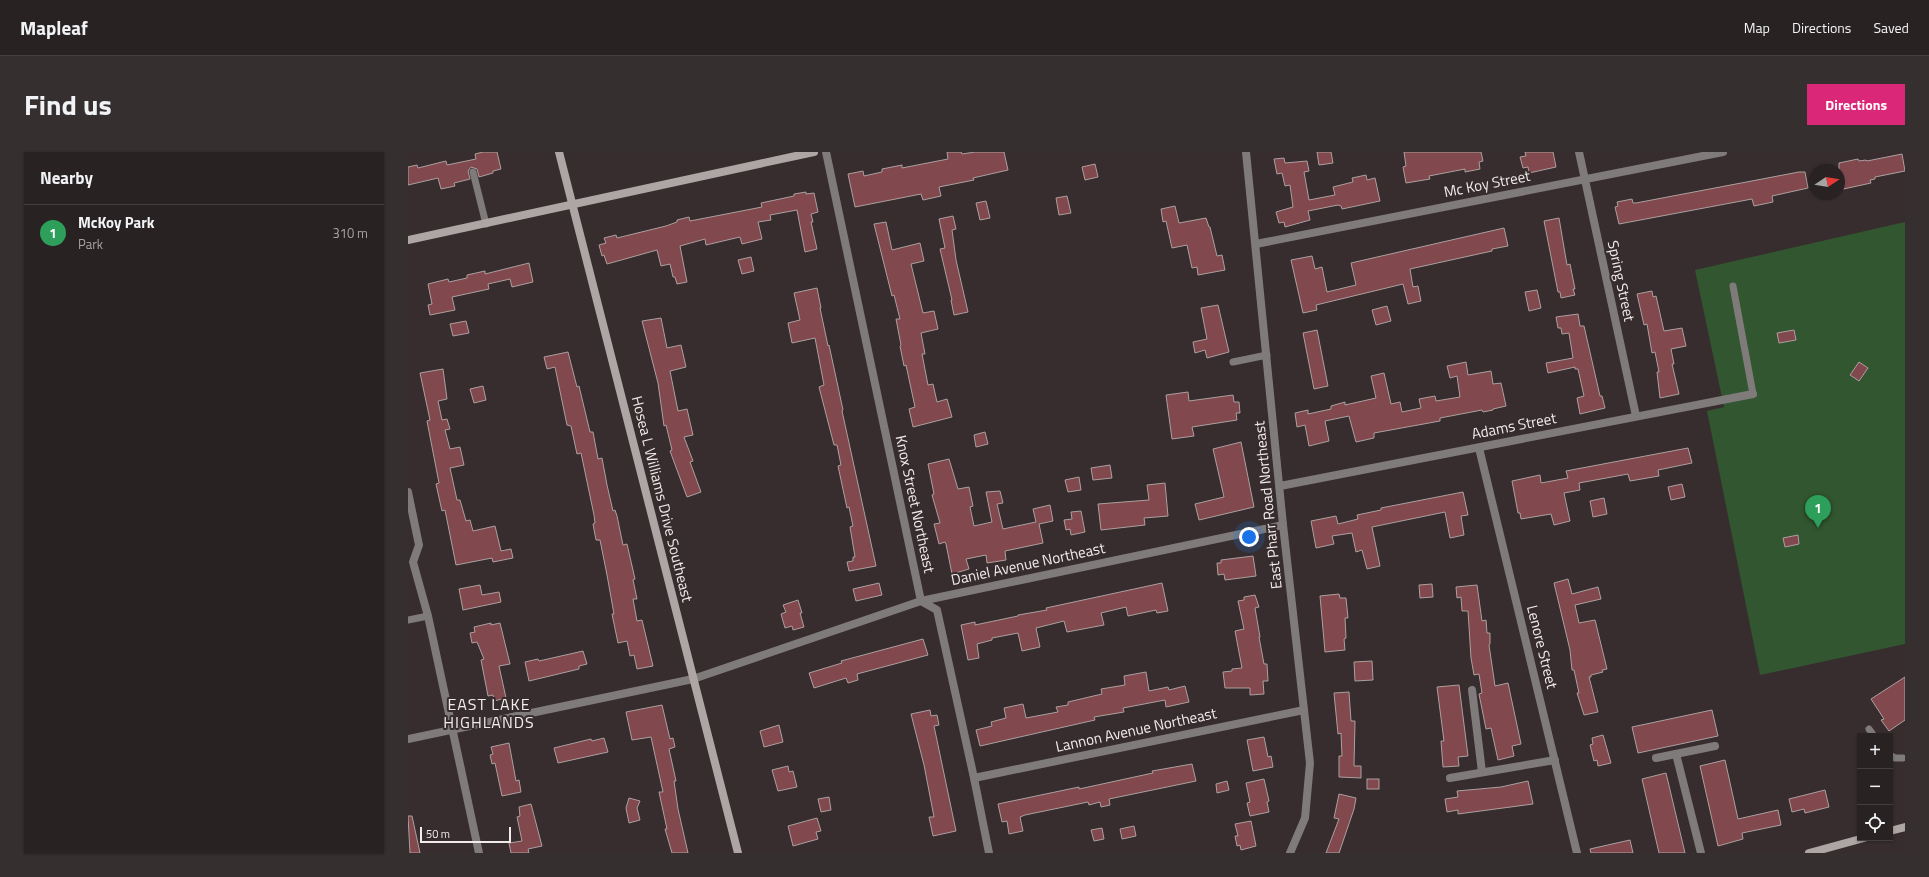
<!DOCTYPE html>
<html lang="en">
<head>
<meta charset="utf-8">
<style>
  body { margin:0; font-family:"Titillium Web",sans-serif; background:#352f2f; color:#f1f3f6 }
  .controls { position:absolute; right:12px; bottom:12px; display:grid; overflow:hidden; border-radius:0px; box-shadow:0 1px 3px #0004 }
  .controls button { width:36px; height:36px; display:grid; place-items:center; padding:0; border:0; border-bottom:1px solid #453f40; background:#292222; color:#f1f3f6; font:20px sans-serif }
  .compass { position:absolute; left:1401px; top:12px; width:36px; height:36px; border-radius:50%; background:#292222; box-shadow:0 1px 3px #0004; rotate:78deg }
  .scale { position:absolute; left:12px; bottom:10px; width:91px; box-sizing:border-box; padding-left:4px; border:2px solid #f2ebec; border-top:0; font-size:11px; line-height:14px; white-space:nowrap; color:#f2ebec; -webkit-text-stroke:3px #372d2e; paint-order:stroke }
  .you { position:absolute; left:841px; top:385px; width:14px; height:14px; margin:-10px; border:3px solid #fff; border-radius:50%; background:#1a73e8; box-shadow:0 0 0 6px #1a73e833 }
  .badge { display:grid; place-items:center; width:26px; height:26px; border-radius:50%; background:#db2777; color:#fff; font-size:13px; font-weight:700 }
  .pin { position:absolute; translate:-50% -33px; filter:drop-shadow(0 1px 2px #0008) }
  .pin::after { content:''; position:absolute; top:21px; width:14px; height:12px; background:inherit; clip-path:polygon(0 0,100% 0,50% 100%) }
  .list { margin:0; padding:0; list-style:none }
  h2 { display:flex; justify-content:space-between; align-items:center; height:52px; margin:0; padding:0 16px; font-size:17px }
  h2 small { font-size:13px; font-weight:400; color:#a5a4a5 }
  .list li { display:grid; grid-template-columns:26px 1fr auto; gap:12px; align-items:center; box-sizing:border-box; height:56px; padding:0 16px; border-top:1px solid #453f40 }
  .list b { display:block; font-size:15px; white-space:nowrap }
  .list p { margin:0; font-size:13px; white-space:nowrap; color:#a5a4a5 }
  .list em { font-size:13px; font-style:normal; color:#a5a4a5 }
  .icon { flex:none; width:22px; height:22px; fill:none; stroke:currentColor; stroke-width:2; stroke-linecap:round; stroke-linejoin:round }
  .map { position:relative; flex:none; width:1497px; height:701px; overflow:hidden; border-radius:0px }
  header { display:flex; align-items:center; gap:24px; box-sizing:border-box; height:56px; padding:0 20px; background:#292222; border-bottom:1px solid #453f40 }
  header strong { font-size:19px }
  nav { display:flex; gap:22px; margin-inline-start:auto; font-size:14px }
  .intro { display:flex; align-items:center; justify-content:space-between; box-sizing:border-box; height:96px; padding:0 24px }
  h1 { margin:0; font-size:28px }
  .button { padding:10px 18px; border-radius:0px; background:#db2777; color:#fff; font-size:14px; font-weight:700 }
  main { display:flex; gap:24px; padding:0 24px }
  aside { flex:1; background:#292222; border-radius:0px; box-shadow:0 1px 3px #0004 }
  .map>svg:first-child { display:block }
  .green { fill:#325630 }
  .building { fill:#81484d; stroke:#aca0a0 }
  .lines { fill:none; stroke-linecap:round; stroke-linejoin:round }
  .lane { stroke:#807b7b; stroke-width:7 }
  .street { stroke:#807b7b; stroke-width:8 }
  .secondary { stroke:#aea5a5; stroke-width:8 }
  .labels { text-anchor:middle; stroke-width:4; stroke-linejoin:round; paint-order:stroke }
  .street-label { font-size:15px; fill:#f2ebec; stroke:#372d2e }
  .neighbourhood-label { font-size:16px; letter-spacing:1px; fill:#f2ebec; stroke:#372d2e }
</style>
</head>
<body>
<header>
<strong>Mapleaf</strong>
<nav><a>Map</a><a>Directions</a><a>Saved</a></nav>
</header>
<div class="intro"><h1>Find us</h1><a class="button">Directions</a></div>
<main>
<aside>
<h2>Nearby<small></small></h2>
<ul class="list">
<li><span class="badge" style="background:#2e9e5b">1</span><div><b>McKoy Park</b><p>Park</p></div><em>310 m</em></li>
</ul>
</aside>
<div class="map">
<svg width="1497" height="701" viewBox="0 0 1497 701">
  <rect width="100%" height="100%" fill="#372d2e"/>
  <polygon class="green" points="1497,70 1497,492 1352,523 1299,259 1316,255 1287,118"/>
  <g class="building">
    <polygon points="75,0 89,0 93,17 85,19 85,21 71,25 69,17 63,15 60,19 62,27 46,31 47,34 33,37 30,26 0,33 0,15 9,13 10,16 38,9 39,13 68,7 67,2"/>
    <polygon points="539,0 553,0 554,2 567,0 596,0 600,18 565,26 566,28 531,35 533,44 515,48 513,42 447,55 440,22 455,19 456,24 474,20 474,17 494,13 494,16 540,7"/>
    <polygon points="909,0 923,0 925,11 911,13"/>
    <polygon points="996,0 1073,0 1075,9 1071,10 1072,17 1057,20 1057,17 1021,24 1022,27 998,31 995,15 998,14"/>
    <polygon points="1117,0 1145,0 1148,15 1121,21 1120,15 1115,16 1112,5 1118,4"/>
    <polygon points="1494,2 1497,19 1467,25 1467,27 1462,28 1463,31 1431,38 1431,11 1450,7 1451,9 1458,8 1459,9"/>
    <polygon points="876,6 877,11 899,9 901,19 896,20 901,48 927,43 925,35 945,30 944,26 958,23 959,28 967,26 972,49 934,57 933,54 930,53 900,59 902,68 877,75 876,70 871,71 868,60 885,55 882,33 877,34 874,21 869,22 866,7"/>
    <polygon points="687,12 690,25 677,28 674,15"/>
    <polygon points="1391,20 1397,20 1400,36 1364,44 1365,50 1346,54 1344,47 1211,72 1207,55 1210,54 1209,50 1224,47 1225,51 1228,51"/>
    <polygon points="398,40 398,42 406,41 410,60 403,62 405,70 403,70 409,97 397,100 389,58 362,63 363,68 350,70 354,87 334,92 332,85 298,93 297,87 272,94 279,130 269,132 267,125 265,125 262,112 253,114 249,98 199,112 196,103 194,104 191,93 198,91 196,86 208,83 209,86 258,74 269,70 269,68 281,65 282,69 354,55 353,51 386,44 386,42"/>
    <polygon points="659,44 663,61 651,63 648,46"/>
    <polygon points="578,49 582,66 572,68 568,51"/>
    <polygon points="767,54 771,71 798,66 801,75 802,75 809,104 814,103 817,118 790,123 789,115 784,116 779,93 764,96 758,69 755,70 753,57"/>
    <polygon points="545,64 548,77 544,78 548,108 560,160 546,163 543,148 544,148 532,97 537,96 531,67"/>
    <polygon points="1151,66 1159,113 1162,112 1167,137 1165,137 1167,143 1153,146 1152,140 1150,140 1136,69"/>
    <polygon points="478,70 484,98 512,91 516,109 503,112 515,161 526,159 530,177 513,181 517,202 514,202 520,233 525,232 529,250 539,247 544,265 505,275 501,257 507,255 498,213 496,214 492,194 493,193 488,167 492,167 486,143 484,144 466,72"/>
    <polygon points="1096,76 1100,94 1084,97 1084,99 1002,117 1005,135 1010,134 1013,149 1000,152 995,132 908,153 909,158 895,161 883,108 904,104 907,117 914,115 919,140 948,133 943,111"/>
    <polygon points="343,105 346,119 334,122 330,108"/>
    <polygon points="121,111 125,130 104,135 102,127 80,132 81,137 44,145 47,158 22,163 20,153 24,152 20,132 40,127 41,130 59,126 59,123 77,119 77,122"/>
    <polygon points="409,136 413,156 412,156 420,194 421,193 435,258 434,259 468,414 441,419 439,410 445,409 445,405 447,405 442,375 445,374 441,355 439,356 430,314 433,313 429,293 426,293 411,235 416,233 407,186 384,191 380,171 392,168 386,141"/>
    <polygon points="1129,138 1133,156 1121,159 1117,140"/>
    <polygon points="1244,139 1245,145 1248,144 1256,179 1274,176 1278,194 1263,197 1266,212 1264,212 1271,242 1252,246 1249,220 1251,220 1247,200 1244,201 1239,172 1236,173 1229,142"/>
    <polygon points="810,153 821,200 799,206 797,198 787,201 785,190 799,187 793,156"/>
    <polygon points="979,154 983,169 968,173 964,158"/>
    <polygon points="1170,162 1172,174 1176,174 1192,244 1194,244 1197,256 1172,262 1169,246 1176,244 1170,217 1167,217 1167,215 1140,221 1138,211 1165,206 1161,181 1154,182 1153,176 1150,176 1148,165"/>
    <polygon points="253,166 259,196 273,193 278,215 262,219 270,259 279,257 285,283 276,285 285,309 282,310 293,340 279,345 262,299 264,298 258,273 256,274 250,231 234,169"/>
    <polygon points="58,169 61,181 45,184 42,172"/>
    <polygon points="909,178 920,234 906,237 895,181"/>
    <polygon points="1386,178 1388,188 1371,191 1369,181"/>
    <polygon points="160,200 169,235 171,234 182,280 185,280 190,307 194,306 199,333 205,359 207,358 209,364 215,393 219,392 227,427 225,428 229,447 225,447 229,469 234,468 245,514 229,517 226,503 222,504 219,489 210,491 204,462 206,462 199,423 192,388 188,388 185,372 187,371 186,363 173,301 169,302 163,274 159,273 147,215 139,217 136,205"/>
    <polygon points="1058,210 1060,223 1083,219 1085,232 1093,231 1098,254 1085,257 1085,258 1075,260 1074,258 1032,266 1032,269 966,281 966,286 948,290 941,264 917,269 921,289 901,294 897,273 889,275 887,261 900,258 900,262 923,257 923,254 937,250 937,253 968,246 963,224 976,221 983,252 992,250 994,260 1013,256 1011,247 1027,244 1028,249 1052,245 1049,224 1042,226 1039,214"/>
    <polygon points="1451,210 1460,216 1451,229 1442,223"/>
    <polygon points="35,217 39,247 30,249 34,268 39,267 42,277 37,278 42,297 52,295 56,313 42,316 49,348 52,348 58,369 62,368 65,379 87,374 93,399 103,397 105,406 85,410 84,406 48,413 37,358 34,359 28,332 31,331 19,269 22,268 12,221"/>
    <polygon points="75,234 78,248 66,251 62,237"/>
    <polygon points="780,240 781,249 825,243 826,250 831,250 832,261 828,261 829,268 784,275 786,284 764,287 758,243"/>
    <polygon points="577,280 580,292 568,295 566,283"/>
    <polygon points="833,290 846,355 791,368 787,352 816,345 805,297"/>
    <polygon points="1280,296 1284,311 1250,318 1251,324 1222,329 1220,322 1171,331 1172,338 1156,341 1162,369 1146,373 1143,362 1113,367 1112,361 1110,361 1104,329 1132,323 1133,331 1160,326 1158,319"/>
    <polygon points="541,307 550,337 561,335 565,354 562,355 566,374 584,370 578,340 592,339 595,351 589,352 595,377 628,370 625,357 642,353 645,369 631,372 635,391 597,399 598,408 579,411 578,403 558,407 561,417 544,422 538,392 537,390 531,392 526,372 532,371 524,343 526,342 520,312"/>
    <polygon points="702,313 704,326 685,328 683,316"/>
    <polygon points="671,325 673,338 660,340 657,328"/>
    <polygon points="757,331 760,364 736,366 737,373 693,378 690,352 741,348 739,333"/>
    <polygon points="1274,332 1277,345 1263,348 1260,335"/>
    <polygon points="1055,340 1060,363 1053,364 1056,383 1042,386 1037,360 964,375 972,414 959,417 954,398 948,400 944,381 924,384 926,392 908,396 903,369 928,364 930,372 950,367 949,363 973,358 973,356"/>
    <polygon points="1196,346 1199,362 1185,365 1182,349"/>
    <polygon points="673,359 677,380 663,383 662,377 658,378 656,368 664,367 663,360"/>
    <polygon points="1390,383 1391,392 1377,395 1375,386"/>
    <polygon points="845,404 848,424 817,428 816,422 810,423 809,411 813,411 813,408"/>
    <polygon points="1160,427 1164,442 1190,435 1193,447 1167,453 1171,471 1187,468 1199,517 1194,518 1195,520 1183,523 1183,525 1181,525 1190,560 1176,563 1169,541 1171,541 1166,518 1164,518 1162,498 1146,431"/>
    <polygon points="471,431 474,443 448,449 445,437"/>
    <polygon points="754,431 760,459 749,461 748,458 720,464 718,455 693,461 696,473 659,480 656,469 628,476 632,495 614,499 610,481 584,486 584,488 569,492 571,506 560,508 553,473 567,470 567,473 610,464 610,463 639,458 638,456"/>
    <polygon points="1024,432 1025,445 1012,446 1011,433"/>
    <polygon points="72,433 74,443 91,440 93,450 55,458 51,437"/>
    <polygon points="1069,433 1074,469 1078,468 1079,481 1082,481 1082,492 1081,493 1087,534 1100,531 1113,592 1104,594 1106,604 1090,608 1083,576 1078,577 1071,542 1074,541 1071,522 1066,523 1063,506 1060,459 1054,459 1053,445 1049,446 1048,435"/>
    <polygon points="931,442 932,446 938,446 940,466 937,466 938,486 936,487 937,498 917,500 912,444"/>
    <polygon points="847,443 851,455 847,456 852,485 851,485 856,512 859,512 860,529 855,529 856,542 842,543 842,536 817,536 815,520 824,519 824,517 834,516 827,479 836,477 830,449 836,448 836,445"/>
    <polygon points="390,448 394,461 392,461 396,475 385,478 384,474 377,476 373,462 378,460 375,453"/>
    <polygon points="83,471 83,473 92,471 102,512 91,514 98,546 86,549 85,543 80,544 73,508 76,507 69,490 64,491 62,481 67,480 66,475"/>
    <polygon points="515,487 520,503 449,522 450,528 440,531 438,526 406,536 401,521 434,511 433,509"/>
    <polygon points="175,499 179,512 171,514 171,517 121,529 117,510 130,507 131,509"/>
    <polygon points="964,509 965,528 947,529 946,510"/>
    <polygon points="738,520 741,539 760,535 761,538 777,534 781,550 758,555 757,548 715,556 716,560 686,565 687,568 572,594 568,578 584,574 583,570 598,566 596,556 615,552 618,566 650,560 648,555 660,553 660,550 694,542 693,537 717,533 716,524"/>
    <polygon points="1497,525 1497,568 1481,579 1473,568 1476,567 1463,547"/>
    <polygon points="1051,533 1060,604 1050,605 1051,614 1035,615 1033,589 1036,589 1029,535"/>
    <polygon points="941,540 943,569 947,569 946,614 953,614 953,626 931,625 931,604 934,604 933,581 930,582 926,541"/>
    <polygon points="254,553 262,587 265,586 267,595 261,597 268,629 266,629 270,657 280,701 264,701 257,677 259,677 251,640 255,640 243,585 224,588 218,560"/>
    <polygon points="522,558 523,564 529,563 531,573 526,574 548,679 525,684 521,665 526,665 516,613 503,562"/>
    <polygon points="1304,558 1310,584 1230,601 1224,575"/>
    <polygon points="371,573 375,590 356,595 352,579"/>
    <polygon points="1195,583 1203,611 1190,614 1189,608 1186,609 1182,593 1185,592 1184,586"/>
    <polygon points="856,585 860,605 863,604 865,615 845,619 839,588"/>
    <polygon points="196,586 200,600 150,611 146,596 183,587 184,589"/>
    <polygon points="101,591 108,629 111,628 113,640 94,644 87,611 84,612 82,603 85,602 83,595"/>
    <polygon points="1317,608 1330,667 1370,658 1373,673 1334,681 1335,687 1310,694 1292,614"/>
    <polygon points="784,612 788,629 701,647 702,653 693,655 692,650 681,653 680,650 617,663 612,665 615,679 601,682 599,669 594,670 590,652 671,635 671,637 745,621 744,619"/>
    <polygon points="380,614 381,620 385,619 389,635 370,639 364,618"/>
    <polygon points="1258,621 1277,701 1251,701 1234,627"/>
    <polygon points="856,627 861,649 859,650 861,660 842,664 839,651 842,650 838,631"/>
    <rect x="959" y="627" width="12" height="10"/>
    <polygon points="819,629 821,638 809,641 808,632"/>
    <polygon points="1120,629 1125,652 1050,662 1050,658 1039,660 1037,647 1050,645 1049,639 1093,635"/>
    <polygon points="1417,638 1421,655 1397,661 1396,657 1384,660 1381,647"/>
    <polygon points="931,642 948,646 946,657 931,701 918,701 931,667 926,666"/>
    <polygon points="421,645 423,658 413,660 410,647"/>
    <polygon points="221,646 232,649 229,656 232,668 221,671 218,656"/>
    <polygon points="123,652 134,694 120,697 121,701 103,701 101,691 114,689 109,665 112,664 111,655"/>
    <polygon points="0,664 4,664 12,701 2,701"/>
    <polygon points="409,666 413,679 408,680 410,687 385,694 380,674"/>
    <polygon points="843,669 848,694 833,698 832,693 829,694 827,684 830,684 827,672"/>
    <polygon points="726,674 728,684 714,687 712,677"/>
    <polygon points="694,676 696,687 686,689 683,678"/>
    <polygon points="1222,688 1225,701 1183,701 1182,697"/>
  </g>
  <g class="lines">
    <g class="lane">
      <polyline points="65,20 78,72"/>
      <polyline points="1325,134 1345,242"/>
      <polyline points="825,210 859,203"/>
      <polyline points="0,468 20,464"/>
      <polyline points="1461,577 1466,584"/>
      <polyline points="1482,603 1487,606 1495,606"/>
    </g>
    <g class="street">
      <polyline points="418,0 513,449 529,458 566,626 581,701"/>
      <polyline points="838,0 875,373 902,611 897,666 882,701"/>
      <polyline points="1171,0 1228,264"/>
      <polyline points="848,92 1315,0"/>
      <polyline points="1071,296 1169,701"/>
      <polyline points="872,334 1345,242"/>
      <polyline points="0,340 11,393 5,410 20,464 71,701"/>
      <polyline points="1064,538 1074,620"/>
      <polyline points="0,587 285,527 513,449 875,373"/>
      <polyline points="1268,602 1293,701"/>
      <polyline points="1248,606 1307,594"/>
      <polyline points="566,626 896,558"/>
      <polyline points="1042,626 1147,608"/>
    </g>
    <g class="secondary">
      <polyline points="151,0 330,701"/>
      <polyline points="0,88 406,0"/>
      <polyline points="1482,679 1497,675"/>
      <polyline points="1401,701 1456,686"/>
    </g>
  </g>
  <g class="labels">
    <g class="street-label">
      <text transform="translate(1079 32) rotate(-11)" y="5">Mc Koy Street</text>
      <text transform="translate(1213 129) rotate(78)" y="5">Spring Street</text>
      <text transform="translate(1106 274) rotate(-11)" y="5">Adams Street</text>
      <text transform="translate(254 347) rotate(76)" y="5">Hosea L Williams Drive Southeast</text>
      <text transform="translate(507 352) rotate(78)" y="5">Knox Street Northeast</text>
      <text transform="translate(860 353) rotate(-96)" y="5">East Pharr Road Northeast</text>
      <text transform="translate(620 412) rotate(-12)" y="5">Daniel Avenue Northeast</text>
      <text transform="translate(1134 495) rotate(76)" y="5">Lenore Street</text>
      <text transform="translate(728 578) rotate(-12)" y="5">Lannon Avenue Northeast</text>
    </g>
    <g class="neighbourhood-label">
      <text x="81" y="558">EAST LAKE<tspan x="81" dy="18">HIGHLANDS</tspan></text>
    </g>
  </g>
</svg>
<div class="controls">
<button>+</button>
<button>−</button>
<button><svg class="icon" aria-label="locate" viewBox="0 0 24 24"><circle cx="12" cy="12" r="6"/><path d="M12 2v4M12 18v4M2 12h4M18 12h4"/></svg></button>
</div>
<svg class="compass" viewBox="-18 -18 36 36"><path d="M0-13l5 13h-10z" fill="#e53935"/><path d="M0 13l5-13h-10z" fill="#a5a4a5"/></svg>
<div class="scale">50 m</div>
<div class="you"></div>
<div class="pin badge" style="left:1410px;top:376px;background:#2e9e5b">1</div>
</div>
</main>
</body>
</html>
